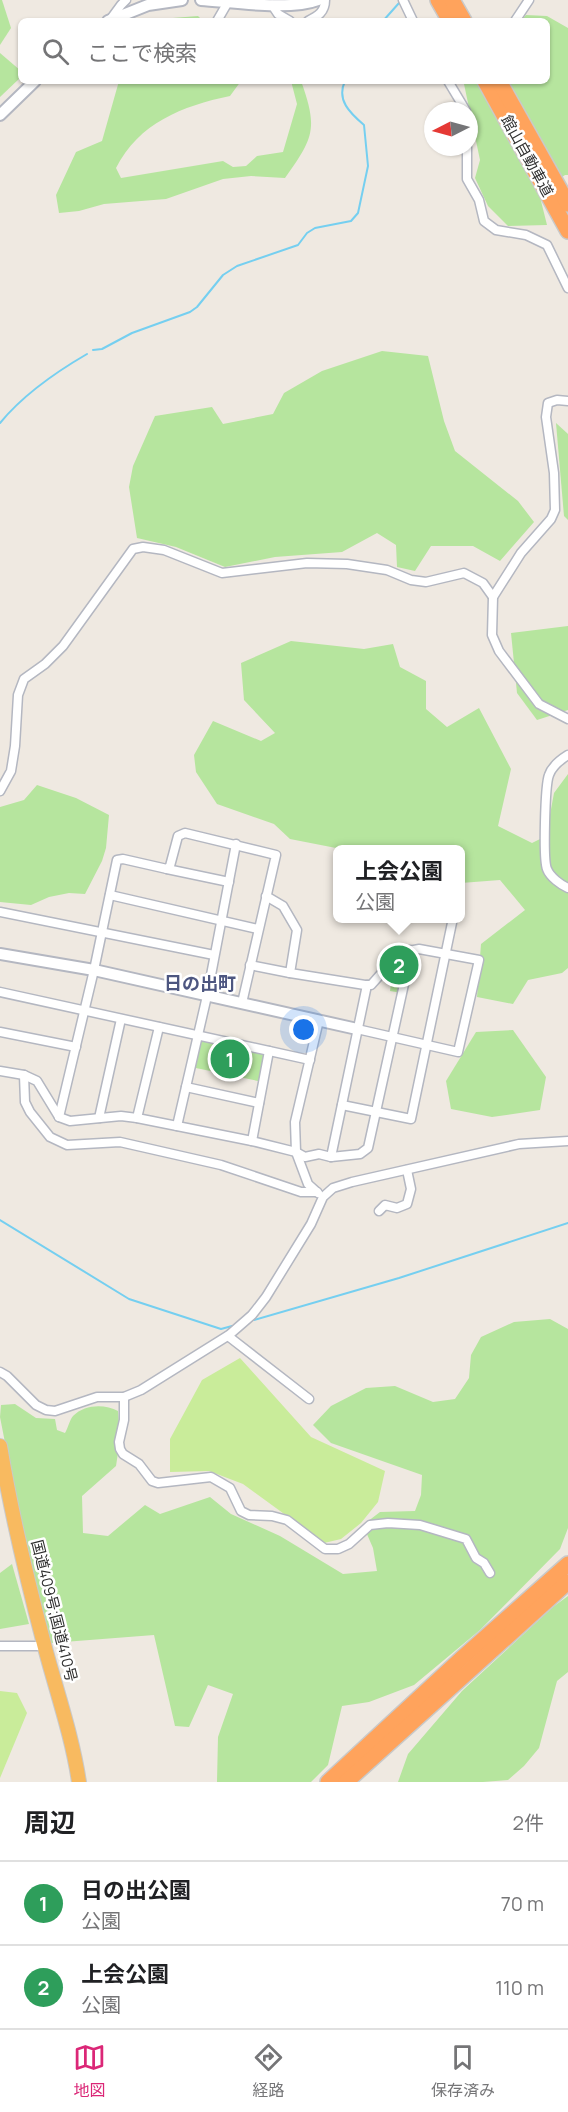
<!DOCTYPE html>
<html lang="ja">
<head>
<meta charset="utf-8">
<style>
  body { margin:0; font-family:Manrope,"Noto Sans JP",sans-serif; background:#f6f6f6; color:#202124 }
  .compass { position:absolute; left:424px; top:102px; width:54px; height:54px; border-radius:50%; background:#fff; box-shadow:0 2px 4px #0004; rotate:264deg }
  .you { position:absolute; left:304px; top:1030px; width:21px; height:21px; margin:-15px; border:4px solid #fff; border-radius:50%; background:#1a73e8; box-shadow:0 0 0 9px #1a73e833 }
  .badge { display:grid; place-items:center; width:39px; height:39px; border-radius:50%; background:#db2777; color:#fff; font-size:20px; font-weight:700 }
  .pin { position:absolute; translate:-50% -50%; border:3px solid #fff; box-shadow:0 2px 6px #0006 }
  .popup { position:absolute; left:333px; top:845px; width:132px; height:78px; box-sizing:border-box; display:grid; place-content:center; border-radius:9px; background:#fff; filter:drop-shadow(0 2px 4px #0005); font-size:20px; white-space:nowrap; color:#757577 }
  .popup b { font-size:22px; color:#202124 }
  .popup::after { content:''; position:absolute; left:50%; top:100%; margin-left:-12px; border:12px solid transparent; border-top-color:#fff }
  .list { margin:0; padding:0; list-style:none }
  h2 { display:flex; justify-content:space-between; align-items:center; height:78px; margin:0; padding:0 24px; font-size:26px }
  h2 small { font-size:20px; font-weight:400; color:#757577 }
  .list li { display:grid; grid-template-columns:39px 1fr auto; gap:18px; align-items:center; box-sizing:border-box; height:84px; padding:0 24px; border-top:2px solid #e0e0e0 }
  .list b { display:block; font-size:22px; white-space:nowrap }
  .list p { margin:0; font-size:20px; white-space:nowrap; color:#757577 }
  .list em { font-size:20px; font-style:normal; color:#757577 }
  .icon { flex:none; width:33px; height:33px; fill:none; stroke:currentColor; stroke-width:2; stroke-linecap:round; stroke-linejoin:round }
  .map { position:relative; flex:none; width:568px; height:1782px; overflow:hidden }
  .search { position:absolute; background:#fff; box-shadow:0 2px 4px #0004; left:18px; right:18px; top:18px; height:66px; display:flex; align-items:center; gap:15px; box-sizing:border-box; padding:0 21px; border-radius:9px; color:#757577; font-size:22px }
  .sheet { height:246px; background:#fff }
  nav { display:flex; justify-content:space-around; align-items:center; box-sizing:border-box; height:84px; border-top:2px solid #e0e0e0; background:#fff; font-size:16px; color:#757577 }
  nav a { display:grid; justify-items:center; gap:3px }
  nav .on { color:#db2777 }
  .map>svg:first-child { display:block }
  .green { fill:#b6e59e }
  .pitch { fill:#c9ec9a }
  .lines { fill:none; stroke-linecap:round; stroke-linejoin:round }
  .stream { stroke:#75cff0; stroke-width:2 }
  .minor-casing { stroke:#b4b7c1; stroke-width:11 }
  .tertiary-casing { stroke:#b4b7c1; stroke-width:14 }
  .trunk-casing { stroke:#c9c9c9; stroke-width:16 }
  .motorway-casing { stroke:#c9c9c9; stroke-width:18 }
  .minor { stroke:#fff; stroke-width:8 }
  .tertiary { stroke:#fff; stroke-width:10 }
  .trunk { stroke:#f8ba60; stroke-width:14 }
  .motorway { stroke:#ffa35c; stroke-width:15 }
  .labels { text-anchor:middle; stroke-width:5; stroke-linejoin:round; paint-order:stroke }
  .street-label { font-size:15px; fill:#2e2e2e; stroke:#fff }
  .quarter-label { font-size:18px; font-weight:bold; fill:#4d5680; stroke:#fff }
</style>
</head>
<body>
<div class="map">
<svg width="568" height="1782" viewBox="0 0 568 1782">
  <rect width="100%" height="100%" fill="#efe9e1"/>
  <g class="green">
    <polygon points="0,0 2,0 11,28 0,45"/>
    <polygon points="526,15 547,16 568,28 568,175 565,175 539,193 547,225 508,226 488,206 475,178 480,160 464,84 464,81 547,81 547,21 520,21"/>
    <polygon points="198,16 203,21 158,21 160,19"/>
    <polygon points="0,53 21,71 21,77 0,97"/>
    <path d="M 119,81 L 241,81 L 230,96 C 182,106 139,123 116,168 L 121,178 L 223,161 L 233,167 L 246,166 L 257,156 L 283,152 L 297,104 L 291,81 L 301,81 C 318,128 314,138 285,178 L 251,176 L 223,179 L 166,199 L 104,204 L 79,211 L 59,213 L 56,195 L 76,152 L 102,141 Z"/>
    <polygon points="382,351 428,356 444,421 455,451 518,501 534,522 500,561 473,546 431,546 415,571 397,567 396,545 377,533 342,552 275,557 225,567 176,547 137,538 129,487 133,466 155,416 212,407 223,424 273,414 284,393 322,371"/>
    <polygon points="556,423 568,434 568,520 564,516"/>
    <polygon points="568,626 568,710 537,720 517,693 511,633"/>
    <polygon points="291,641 364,649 393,644 400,667 426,681 426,709 447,727 479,708 511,769 498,826 532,843 546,836 554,793 568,774 568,968 562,973 528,980 513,1004 477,997 481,944 525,910 500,880 461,883 460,850 338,850 337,851 336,848 290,839 274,824 217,804 196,772 194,755 213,721 261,741 275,733 244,700 241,663"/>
    <polygon points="37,785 76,798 109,815 106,848 102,861 85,894 69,893 49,897 31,905 0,902 0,807 24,800"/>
    <polygon points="410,951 402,993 390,991 392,977 381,974"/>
    <polygon points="513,1030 546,1077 540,1110 492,1117 451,1109 446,1081 476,1032"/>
    <polygon points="198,1035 269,1051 263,1082 191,1067"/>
    <path d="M 550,1319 L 568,1329 L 568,1528 L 560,1549 L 480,1630 L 414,1685 L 369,1702 L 342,1706 L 328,1765 L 311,1782 L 217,1782 L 218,1737 L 233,1694 L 208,1685 L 189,1727 L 175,1726 L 154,1635 L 51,1643 L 26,1550 L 0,1417 L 1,1405 L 15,1404 L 36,1418 L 55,1419 L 57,1430 L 65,1433 C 68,1428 70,1419 73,1416 C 85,1404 105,1404 118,1411 L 119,1423 L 122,1426 L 116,1466 L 82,1496 L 83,1533 L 108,1536 L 145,1505 L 160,1514 L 210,1497 L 231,1514 L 280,1536 L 343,1574 L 377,1571 L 373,1548 L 363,1525 L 380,1512 L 415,1511 L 421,1495 L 422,1475 L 331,1443 L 313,1425 L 331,1406 L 366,1388 L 395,1386 L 433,1402 L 455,1399 L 469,1378 L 471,1355 L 481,1337 L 514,1322 Z"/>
    <polygon points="12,1564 29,1624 0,1629 0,1573"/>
    <polygon points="568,1596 568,1672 557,1681 539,1748 524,1766 508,1780 483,1782 398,1782 408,1754 462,1691 553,1607"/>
  </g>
  <g class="pitch">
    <polygon points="240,1358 311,1437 385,1471 378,1502 361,1523 341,1539 324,1543 243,1484 209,1471 170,1472 170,1439 202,1380"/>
    <polygon points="0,1691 17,1693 27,1713 0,1778"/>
  </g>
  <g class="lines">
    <g class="stream">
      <polyline points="383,21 399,3"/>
      <path d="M 93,350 L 102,349 L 132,333 L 190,312 L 197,307 L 223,275 L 237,266 L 298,245 L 307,233 L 315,228 L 351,221 L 358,213 L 368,166 L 364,125 C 350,113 336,100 345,81"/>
      <path d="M 0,423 C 23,395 56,372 87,354"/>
      <polyline points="0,1220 129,1299 221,1329 232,1326"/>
      <polyline points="254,1320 399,1278 568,1223"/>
    </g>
    <defs>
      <g id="minor">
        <polyline points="403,0 413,21"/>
        <polyline points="272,5 278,14 290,21"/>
        <polyline points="110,20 121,5 126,0"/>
        <polyline points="217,21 228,2"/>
        <path d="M 308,21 C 318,16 325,12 325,0"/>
        <polyline points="515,21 529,0"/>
        <polyline points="448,81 466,111"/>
        <polyline points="467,147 467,179 479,200 484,221 496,230 526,235 547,245 568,288"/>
        <polyline points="568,401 557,400 548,403 546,417 554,473 555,510 551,519 521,553 493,597 492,635 499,651 539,704 568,719"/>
        <path d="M 568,755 C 560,760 552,766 549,775 C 545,785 543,860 547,869 C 550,877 561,885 568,888"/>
        <polyline points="0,791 11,771 15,746 18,695 24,679 45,664 63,646 133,549 143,547 164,550 222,573 307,563 347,564 387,570 411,580 426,582 464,573 483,583 493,597"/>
        <polyline points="167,869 229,882"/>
        <polyline points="110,895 258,929"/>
        <path d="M 266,896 L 283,906 L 297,930 L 290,973 L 365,985 L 371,985 C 386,969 396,952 419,949 L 479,960 L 458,1052 L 357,1029"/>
        <polyline points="0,912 214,955"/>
        <polyline points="250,965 290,973"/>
        <polyline points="0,992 310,1060"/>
        <polyline points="0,1032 76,1047"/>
        <polyline points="0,1071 24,1075 37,1081 59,1117 70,1121 121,1116 137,1118 252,1141 296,1152 305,1157 319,1154 331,1157 360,1154 368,1148 408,966 410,950"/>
        <polyline points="24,1075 25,1102 30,1112 50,1137 67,1145 120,1142 221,1165 301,1192 317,1192"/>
        <polyline points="186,1087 259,1103"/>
        <polyline points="342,1105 411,1119 453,918"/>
        <polyline points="59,1117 94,970 117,860 123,859 167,869 170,866 178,836 185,833 276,855 242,1003"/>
        <polyline points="99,1118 121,1019"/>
        <polyline points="137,1118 159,1027"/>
        <polyline points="177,1126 207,996 236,844"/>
        <polyline points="252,1141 269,1051"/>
        <polyline points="331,1157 367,985"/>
        <polyline points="318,1193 308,1184 296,1152 295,1122 319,1020"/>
        <polyline points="379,1211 385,1205 397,1208 407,1204 411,1189 407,1170"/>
        <polyline points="228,1336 309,1399"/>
        <polyline points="0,1372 7,1376 36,1405 46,1410 55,1411 97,1397 124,1397 141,1390 229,1335 252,1315 266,1297 311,1224 323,1197 333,1188 352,1182 519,1144 568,1141"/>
        <polyline points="124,1397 124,1420 119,1442 120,1449 123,1454 139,1464 152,1481 158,1483 211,1477 230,1488 241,1511 249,1515 272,1516 287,1520 325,1549 338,1549 349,1544 370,1525 388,1523 420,1525 466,1539 476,1558 484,1563 490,1573"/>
        <polyline points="0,1646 45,1646"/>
      </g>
      <g id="tertiary">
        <path d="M 201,0 C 232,2 290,11 318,0"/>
        <polyline points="108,21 148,5 182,0"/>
        <polyline points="0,115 35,81"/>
        <polyline points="0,954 94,970 357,1029"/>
      </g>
      <path id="trunk" d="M 0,1446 C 11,1513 27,1579 44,1644 C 56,1690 72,1735 79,1782"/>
      <g id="motorway">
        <polyline points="438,0 450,21"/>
        <polyline points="452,0 464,21"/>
        <polyline points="485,81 568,231"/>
        <polyline points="499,81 568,204"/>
        <polyline points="328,1782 462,1658 568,1564"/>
        <polyline points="346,1782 568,1582"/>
      </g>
    </defs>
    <use href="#minor" class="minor-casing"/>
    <use href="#tertiary" class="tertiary-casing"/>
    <use href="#trunk" class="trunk-casing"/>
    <use href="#motorway" class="motorway-casing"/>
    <use href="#minor" class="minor"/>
    <use href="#tertiary" class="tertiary"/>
    <use href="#trunk" class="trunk"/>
    <use href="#motorway" class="motorway"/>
  </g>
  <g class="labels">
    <g class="street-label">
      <text transform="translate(527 156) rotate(61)" y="5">館山自動車道</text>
      <text transform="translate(54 1611) rotate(76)" y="5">国道409号;国道410号</text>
    </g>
    <g class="quarter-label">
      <text x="200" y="990">日の出町</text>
    </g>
  </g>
</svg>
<svg class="compass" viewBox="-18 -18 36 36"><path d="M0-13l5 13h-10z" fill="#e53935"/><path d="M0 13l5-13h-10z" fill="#757577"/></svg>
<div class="you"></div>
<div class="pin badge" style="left:230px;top:1059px;background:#2e9e5b">1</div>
<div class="pin badge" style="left:399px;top:965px;background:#2e9e5b">2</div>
<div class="popup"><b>上会公園</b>公園</div>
<div class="search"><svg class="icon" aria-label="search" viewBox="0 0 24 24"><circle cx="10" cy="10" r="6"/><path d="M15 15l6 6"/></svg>ここで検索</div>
</div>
<section class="sheet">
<h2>周辺<small>2件</small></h2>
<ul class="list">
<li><span class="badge" style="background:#2e9e5b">1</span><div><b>日の出公園</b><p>公園</p></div><em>70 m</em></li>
<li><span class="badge" style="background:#2e9e5b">2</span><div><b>上会公園</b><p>公園</p></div><em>110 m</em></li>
</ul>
</section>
<nav>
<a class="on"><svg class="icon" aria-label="map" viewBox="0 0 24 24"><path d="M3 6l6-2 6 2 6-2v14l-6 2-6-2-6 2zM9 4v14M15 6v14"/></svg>地図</a>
<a><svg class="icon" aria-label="directions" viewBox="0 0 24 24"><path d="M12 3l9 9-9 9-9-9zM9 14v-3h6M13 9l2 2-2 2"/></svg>経路</a>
<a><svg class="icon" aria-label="saved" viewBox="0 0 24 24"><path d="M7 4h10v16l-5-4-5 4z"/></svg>保存済み</a>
</nav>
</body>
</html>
